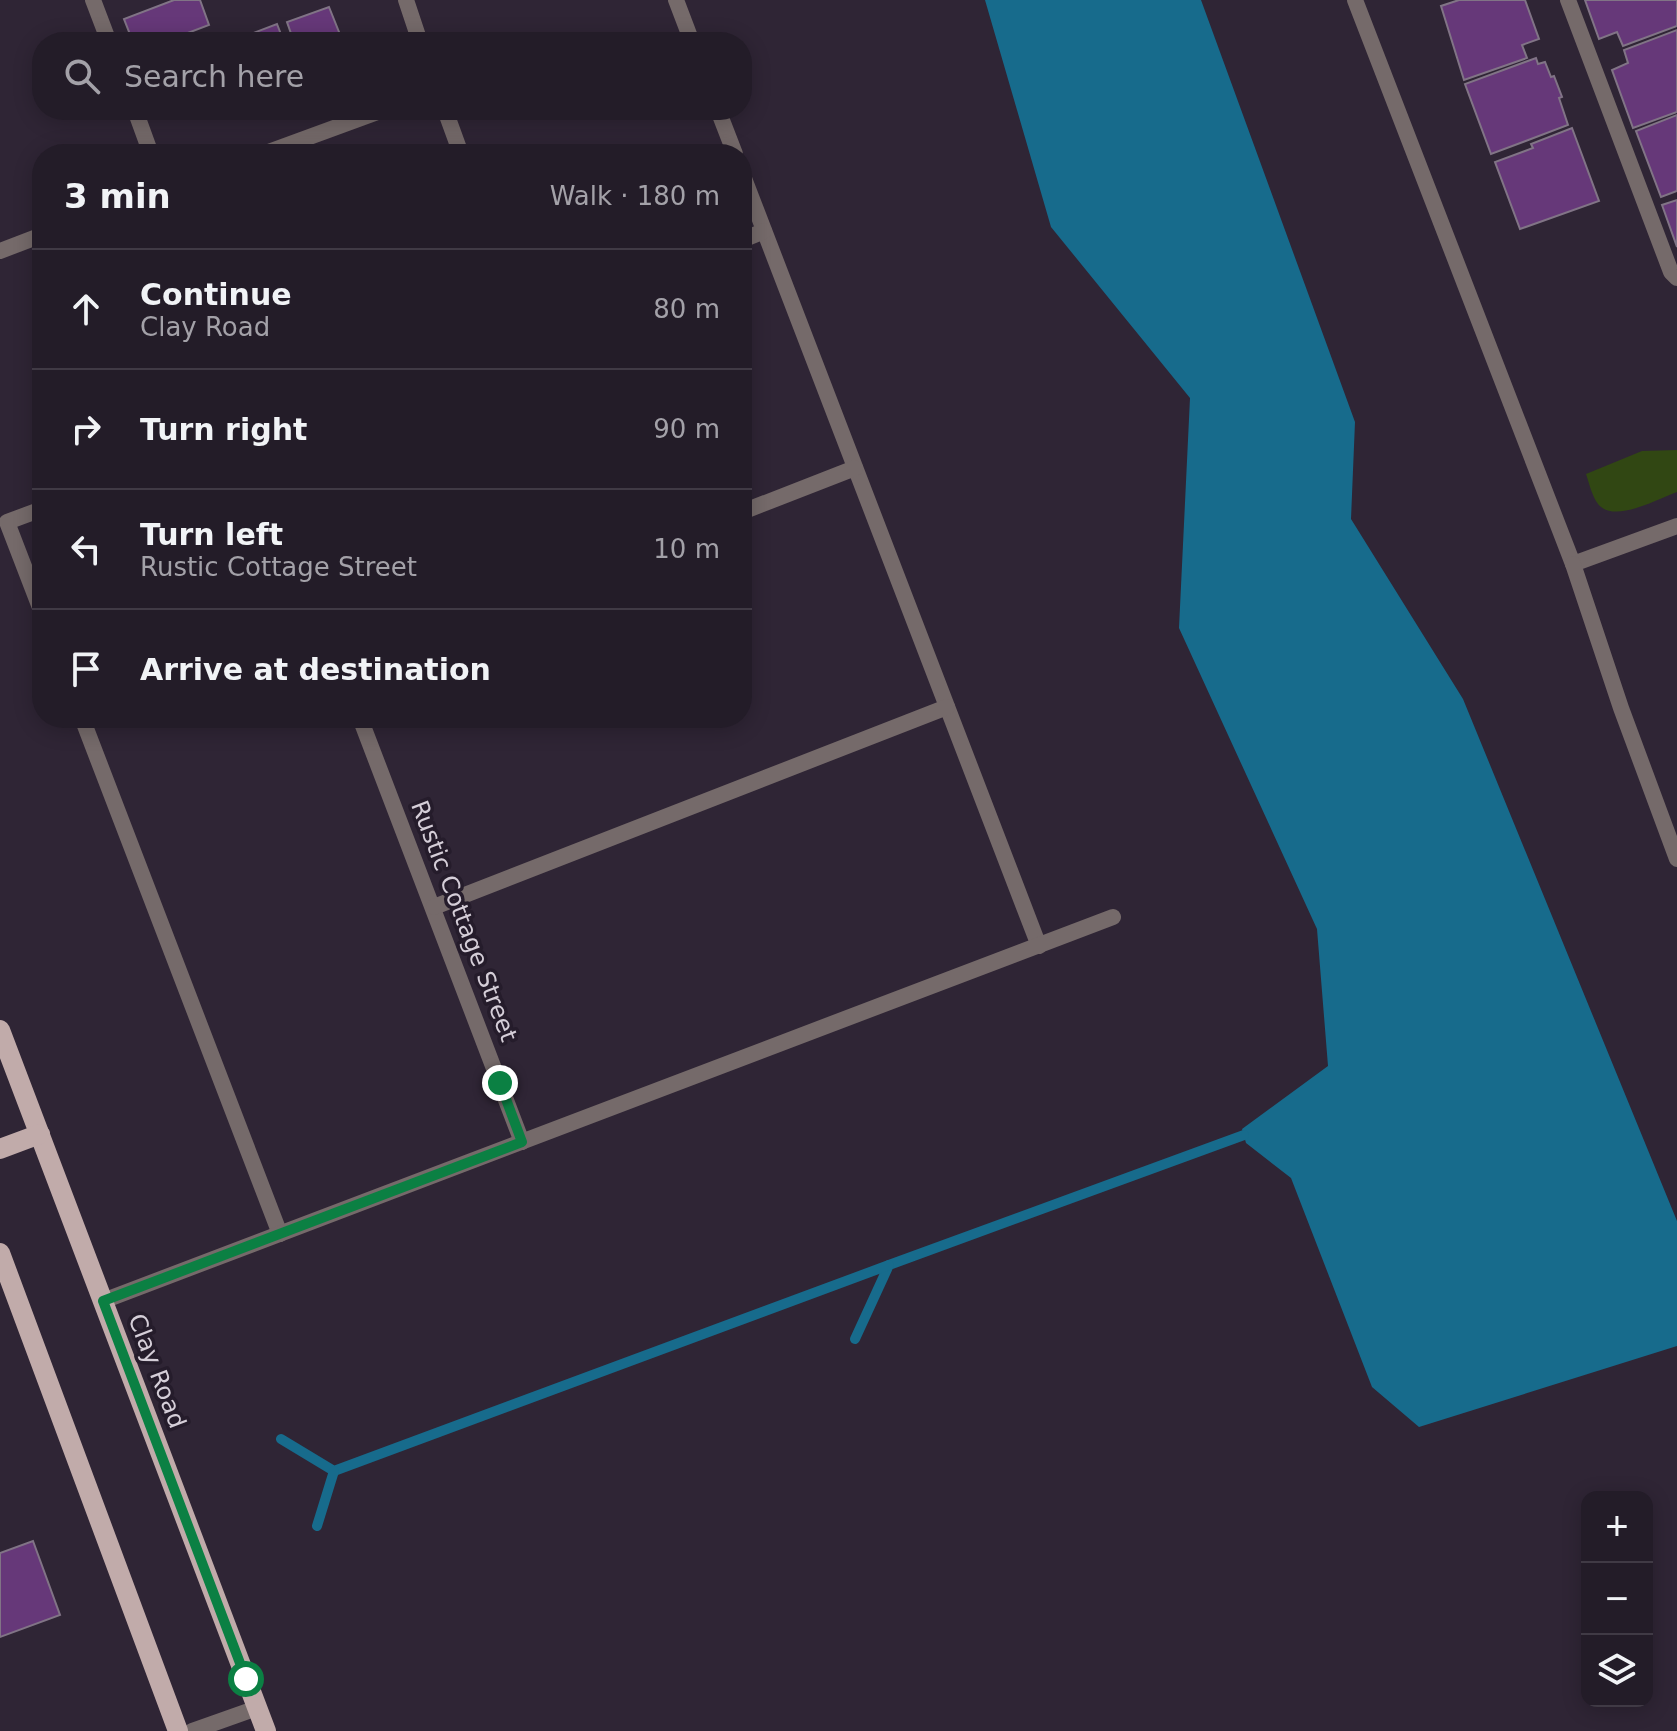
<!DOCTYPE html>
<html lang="en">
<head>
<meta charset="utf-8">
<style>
  body { margin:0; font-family:"DejaVu Sans",sans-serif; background:#2b2530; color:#f1f3f6 }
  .controls { position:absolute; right:24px; bottom:24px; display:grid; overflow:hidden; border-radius:16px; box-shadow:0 4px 20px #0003 }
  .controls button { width:72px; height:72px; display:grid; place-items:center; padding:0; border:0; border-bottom:2px solid #403a45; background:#231c28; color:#f1f3f6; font:40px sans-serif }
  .stop { position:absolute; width:24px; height:24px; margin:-18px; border:6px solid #0b8043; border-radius:50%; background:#fff }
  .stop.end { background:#0b8043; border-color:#fff; box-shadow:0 2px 8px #0008 }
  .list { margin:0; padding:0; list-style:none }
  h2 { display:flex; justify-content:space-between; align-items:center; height:104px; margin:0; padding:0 32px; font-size:34px }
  h2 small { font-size:26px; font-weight:400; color:#a3a1a8 }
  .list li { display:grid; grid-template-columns:52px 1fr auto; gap:24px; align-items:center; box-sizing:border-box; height:120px; padding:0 32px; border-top:2px solid #403a45 }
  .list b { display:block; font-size:30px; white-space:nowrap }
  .list p { margin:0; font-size:26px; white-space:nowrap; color:#a3a1a8 }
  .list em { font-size:26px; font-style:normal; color:#a3a1a8 }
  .icon { flex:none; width:44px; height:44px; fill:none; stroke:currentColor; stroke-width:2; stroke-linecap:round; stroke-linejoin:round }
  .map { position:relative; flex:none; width:1677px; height:1731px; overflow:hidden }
  .search { position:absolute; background:#231c28; box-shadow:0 4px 20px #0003; left:32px; top:32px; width:720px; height:88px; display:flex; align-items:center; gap:20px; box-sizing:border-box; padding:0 28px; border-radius:32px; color:#a3a1a8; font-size:30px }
  .panel { position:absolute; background:#231c28; box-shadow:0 4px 20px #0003; left:32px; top:144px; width:720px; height:584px; border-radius:32px }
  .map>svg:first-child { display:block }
  .green { fill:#314713 }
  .water { fill:#176b8c }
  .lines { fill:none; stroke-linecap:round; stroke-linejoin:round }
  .stream { stroke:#176b8c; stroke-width:10 }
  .building { fill:#663879; stroke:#817486; stroke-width:2 }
  .street { stroke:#756a6a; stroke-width:16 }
  .primary { stroke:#c1abaa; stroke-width:20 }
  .route { stroke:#0b8043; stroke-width:10 }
  .labels { text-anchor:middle; stroke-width:7; stroke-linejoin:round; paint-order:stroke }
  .street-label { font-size:24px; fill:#d5ced8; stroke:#251c2b }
</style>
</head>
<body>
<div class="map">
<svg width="1677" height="1731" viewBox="0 0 1677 1731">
  <rect width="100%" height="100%" fill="#2f2535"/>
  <path class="green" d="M 1677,450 L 1677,492 C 1657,499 1614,524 1598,504 C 1592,496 1589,483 1586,474 L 1642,451 Z"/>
  <polygon class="water" points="985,0 1201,0 1355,422 1351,519 1463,699 1677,1221 1677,1346 1419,1427 1372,1387 1291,1178 1246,1143 1242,1129 1328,1066 1317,929 1179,628 1190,398 1051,227"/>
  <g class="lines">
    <g class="stream">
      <polyline points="855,1339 889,1265 1244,1135"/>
      <polyline points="281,1439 334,1471 889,1265"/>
      <polyline points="317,1526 334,1471"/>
    </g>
  </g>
  <g class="building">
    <polygon points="174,0 200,0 209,25 164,42 133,42 124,19"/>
    <polygon points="1459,0 1525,0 1539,39 1522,45 1527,58 1464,80 1441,6"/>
    <polygon points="1585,0 1677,0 1677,26 1623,46 1617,32 1599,39"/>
    <polygon points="329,7 343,42 294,42 287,22"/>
    <polygon points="277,24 284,42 241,42 240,38"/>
    <polygon points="1677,30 1677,112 1633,128 1612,70 1628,63 1624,50"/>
    <polygon points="1536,58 1538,64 1545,62 1551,77 1554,76 1562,97 1559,98 1568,125 1491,154 1465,84"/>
    <polygon points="1677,115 1677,191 1661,197 1636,131"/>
    <polygon points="1572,128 1599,201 1520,229 1495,162 1533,148 1531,144"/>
    <polygon points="1677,200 1677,247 1662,205"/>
    <polygon points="33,1541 60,1615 0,1637 0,1553"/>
  </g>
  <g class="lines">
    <g class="street">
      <polyline points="93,0 109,42"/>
      <polyline points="406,0 420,42"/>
      <polyline points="676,0 692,42"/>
      <polyline points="1355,0 1573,564 1677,526"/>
      <polyline points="1568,0 1671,272 1677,278"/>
      <polyline points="135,110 151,154"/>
      <polyline points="445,110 461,154"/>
      <polyline points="718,110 735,154"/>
      <polyline points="263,154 383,110"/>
      <polyline points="742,173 1039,946"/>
      <polyline points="742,240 764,231"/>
      <polyline points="0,251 42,235"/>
      <polyline points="42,509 7,522 42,613"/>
      <polyline points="742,512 855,468"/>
      <polyline points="1573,564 1621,708 1677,859"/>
      <polyline points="82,718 280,1234"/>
      <polyline points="360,718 522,1142"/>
      <polyline points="434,907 947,707"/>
      <polyline points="103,1301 1113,917"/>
      <polyline points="192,1731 257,1708"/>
    </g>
    <g class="primary">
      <polyline points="0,1030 266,1731"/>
      <polyline points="0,1149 40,1134"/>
      <polyline points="0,1253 178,1731"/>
    </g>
  </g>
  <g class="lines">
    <polyline class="route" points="246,1679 103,1301 522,1142 500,1083"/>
  </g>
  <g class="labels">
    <g class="street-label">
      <text transform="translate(464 921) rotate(69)" y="8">Rustic Cottage Street</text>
      <text transform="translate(157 1371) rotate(69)" y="8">Clay Road</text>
    </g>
  </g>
</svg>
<div class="controls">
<button>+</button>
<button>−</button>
<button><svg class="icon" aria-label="layers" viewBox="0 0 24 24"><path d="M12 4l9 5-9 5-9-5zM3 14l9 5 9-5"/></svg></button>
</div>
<div class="stop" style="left:246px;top:1679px"></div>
<div class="stop end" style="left:500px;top:1083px"></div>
<div class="search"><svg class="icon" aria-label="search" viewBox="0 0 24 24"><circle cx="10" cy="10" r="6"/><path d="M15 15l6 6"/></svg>Search here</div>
<section class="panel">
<h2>3 min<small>Walk · 180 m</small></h2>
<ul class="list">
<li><svg class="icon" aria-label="ahead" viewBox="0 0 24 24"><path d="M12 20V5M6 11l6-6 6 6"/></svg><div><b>Continue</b><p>Clay Road</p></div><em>80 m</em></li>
<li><svg class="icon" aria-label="right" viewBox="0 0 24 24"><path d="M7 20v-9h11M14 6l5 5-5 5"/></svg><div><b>Turn right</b></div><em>90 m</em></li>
<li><svg class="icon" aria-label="left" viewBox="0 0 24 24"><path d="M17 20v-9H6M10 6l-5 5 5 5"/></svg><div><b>Turn left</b><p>Rustic Cottage Street</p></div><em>10 m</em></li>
<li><svg class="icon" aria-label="arrive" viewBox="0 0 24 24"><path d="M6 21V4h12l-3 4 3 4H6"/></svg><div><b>Arrive at destination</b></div></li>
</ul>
</section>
</div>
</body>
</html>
